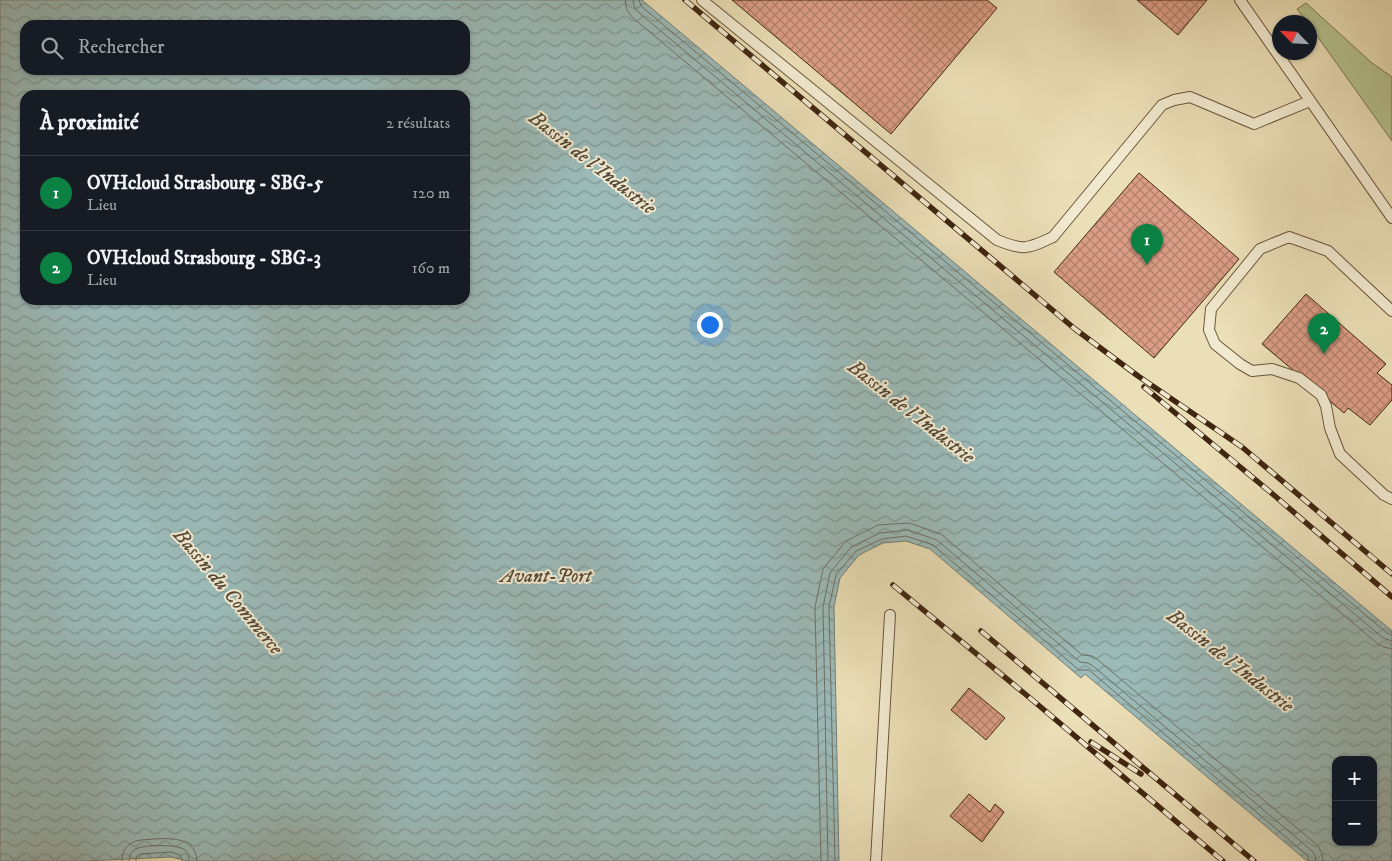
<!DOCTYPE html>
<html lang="fr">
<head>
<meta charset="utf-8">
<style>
  body { margin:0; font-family:"IM FELL DW Pica",serif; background:#20242c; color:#f1f3f6 }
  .controls { position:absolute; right:15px; bottom:15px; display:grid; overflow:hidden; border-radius:10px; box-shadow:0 1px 4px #0004 }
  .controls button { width:45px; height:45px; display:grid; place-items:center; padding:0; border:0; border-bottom:1px solid #363941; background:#171b24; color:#f1f3f6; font:25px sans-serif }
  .compass { position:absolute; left:1272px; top:15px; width:45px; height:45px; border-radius:50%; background:#171b24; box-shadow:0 1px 4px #0004; rotate:295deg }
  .you { position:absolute; left:709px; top:324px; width:18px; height:18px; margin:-12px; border:4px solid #fff; border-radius:50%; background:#1a73e8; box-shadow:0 0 0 8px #1a73e833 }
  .badge { display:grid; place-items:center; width:32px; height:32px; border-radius:50%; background:#0b8043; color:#fff; font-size:16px; font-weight:700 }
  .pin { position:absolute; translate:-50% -41px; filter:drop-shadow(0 1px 2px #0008) }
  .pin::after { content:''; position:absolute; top:26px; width:18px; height:15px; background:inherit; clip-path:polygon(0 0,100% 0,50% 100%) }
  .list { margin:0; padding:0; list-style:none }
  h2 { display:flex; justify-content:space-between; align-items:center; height:65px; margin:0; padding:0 20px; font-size:21px }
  h2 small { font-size:16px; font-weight:400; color:#9ea1a6 }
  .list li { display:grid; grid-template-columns:32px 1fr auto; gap:15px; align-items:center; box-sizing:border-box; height:75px; padding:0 20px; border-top:1px solid #363941 }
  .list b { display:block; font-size:19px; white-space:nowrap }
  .list p { margin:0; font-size:16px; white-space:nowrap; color:#9ea1a6 }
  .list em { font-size:16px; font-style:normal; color:#9ea1a6 }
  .icon { flex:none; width:28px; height:28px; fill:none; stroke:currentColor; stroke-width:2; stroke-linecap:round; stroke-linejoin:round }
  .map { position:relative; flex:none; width:1392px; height:861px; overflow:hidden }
  .search { position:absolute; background:#171b24; box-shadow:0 1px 4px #0004; left:20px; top:20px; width:450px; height:55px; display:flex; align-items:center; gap:12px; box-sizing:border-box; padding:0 18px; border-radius:15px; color:#9ea1a6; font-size:19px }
  .panel { position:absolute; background:#171b24; box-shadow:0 1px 4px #0004; left:20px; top:90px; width:450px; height:215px; border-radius:15px }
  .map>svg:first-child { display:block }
  .grass { fill:#b6c28f; stroke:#7b7450 }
  .water { fill:url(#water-waves); stroke:#777f75; fill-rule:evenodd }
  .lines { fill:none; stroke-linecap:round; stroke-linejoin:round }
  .shore { stroke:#6e7064; stroke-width:1 }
  .building { fill:url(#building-cross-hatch); stroke:#402610 }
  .service-casing { stroke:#6b543a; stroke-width:12 }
  .service { stroke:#f2ead0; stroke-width:10 }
  .rail-casing { stroke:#402610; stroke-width:5.5 }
  .rail { stroke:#f2ead0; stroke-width:4; stroke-dasharray:11; stroke-linecap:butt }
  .labels { text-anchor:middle; stroke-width:4; stroke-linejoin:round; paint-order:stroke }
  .water-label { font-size:20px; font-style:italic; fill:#574b3a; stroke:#f2ead0 }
</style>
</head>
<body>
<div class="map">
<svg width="1392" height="861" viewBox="0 0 1392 861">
  <defs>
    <pattern id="water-waves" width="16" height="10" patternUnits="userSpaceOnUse" patternTransform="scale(1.25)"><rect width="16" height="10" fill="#9bbab8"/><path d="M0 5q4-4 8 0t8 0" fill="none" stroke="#809794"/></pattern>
    <pattern id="building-cross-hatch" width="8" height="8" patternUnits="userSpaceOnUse" patternTransform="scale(1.25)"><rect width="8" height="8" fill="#db9d86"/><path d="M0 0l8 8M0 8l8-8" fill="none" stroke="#b3806c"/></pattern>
  </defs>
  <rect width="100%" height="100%" fill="#ebdfb7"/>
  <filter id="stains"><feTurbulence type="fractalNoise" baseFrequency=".004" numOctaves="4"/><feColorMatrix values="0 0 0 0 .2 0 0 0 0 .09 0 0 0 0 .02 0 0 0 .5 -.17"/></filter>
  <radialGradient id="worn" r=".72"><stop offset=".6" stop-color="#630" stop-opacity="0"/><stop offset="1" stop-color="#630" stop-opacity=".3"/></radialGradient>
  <polygon class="grass" points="1306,3 1372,63 1392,77 1392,141 1310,26 1310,22 1307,22 1297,9"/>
  <path class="water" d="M 0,0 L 642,0 L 1392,631 L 1392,861 L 1307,861 L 1085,674 L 1081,678 L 930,549 L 906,541 L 883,543 L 859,555 L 840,578 L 834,607 L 839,861 L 188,861 L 171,857 L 85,861 L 0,861 ZM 25,25 L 465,25 L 465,70 L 25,70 ZM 25,95 L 465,95 L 465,300 L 25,300 ZM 1336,760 L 1373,760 L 1373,842 L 1336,842 Z"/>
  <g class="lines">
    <g class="shore">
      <polyline points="625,0 627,10 632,17 1378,644 1384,647 1392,649"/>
      <polyline points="633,0 634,6 637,11 1383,638 1392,641"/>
      <polyline points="639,0 641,6 1387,633 1392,635"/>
      <path d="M 122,861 C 122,854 124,848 130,844 C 137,839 145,840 153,839 C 171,838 196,837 197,861"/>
      <path d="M 129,861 C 130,857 130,853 134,850 C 141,844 178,844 185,850 C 188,853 189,857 189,861"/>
      <polyline points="136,861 136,857 140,854 171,852 180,855 183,861"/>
      <polyline points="821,861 815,607 823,569 846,541 878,525 909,523 941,534 1082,655 1092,656 1098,660 1317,845 1322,853 1323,861"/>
      <polyline points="828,861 823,607 830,573 851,547 880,533 908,530 937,540 1080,662 1088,663 1093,666 1311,850 1315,855 1316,861"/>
      <polyline points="835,861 829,607 836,575 856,551 882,539 906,536 933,545 1079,670 1089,670 1307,855 1309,861"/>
    </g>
  </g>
  <g class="building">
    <polygon points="732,0 987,0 997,8 891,134"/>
    <polygon points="1137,0 1207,0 1178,35"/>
    <polygon points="1139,173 1239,259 1154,358 1054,272"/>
    <polygon points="1306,294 1386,364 1377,373 1392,385 1392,400 1370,425 1348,408 1344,413 1262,344"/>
    <polygon points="969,688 1005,718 986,740 951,710"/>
    <polygon points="969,794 990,812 995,804 1004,812 982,842 950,816"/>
  </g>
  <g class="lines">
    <defs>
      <g id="service">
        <path d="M 702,0 L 997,240 C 1024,251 1027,249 1053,237 L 1162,105 L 1174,100 L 1190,97 L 1254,124 L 1310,101"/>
        <polyline points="1240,0 1392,218"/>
        <polyline points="1392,311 1328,251 1289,237 1260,249 1211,309 1209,330 1215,344 1240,364 1252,371 1272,369 1299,378 1321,395 1326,406 1330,428 1340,454 1384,495 1392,499"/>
        <polyline points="876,861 890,615"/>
      </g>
    </defs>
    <use href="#service" class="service-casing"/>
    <use href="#service" class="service"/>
    <defs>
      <g id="rail">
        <polyline points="685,0 1075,329 1138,376 1242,447 1392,574"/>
        <polyline points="1144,387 1275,496 1392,597"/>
        <polyline points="893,585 1030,698 1223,861"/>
        <polyline points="981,631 1254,861"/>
        <polyline points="1091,742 1141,774"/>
      </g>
    </defs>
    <use href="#rail" class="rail-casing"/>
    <use href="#rail" class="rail"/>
  </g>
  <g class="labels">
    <g class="water-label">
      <text transform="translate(593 162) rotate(38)" y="7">Bassin de l'Industrie</text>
      <text transform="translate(912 411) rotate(38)" y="7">Bassin de l'Industrie</text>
      <text x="546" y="582">Avant-Port</text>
      <text transform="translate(229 591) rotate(50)" y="7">Bassin du Commerce</text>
      <text transform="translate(1231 660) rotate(38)" y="7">Bassin de l'Industrie</text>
    </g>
  </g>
  <rect width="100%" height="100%" filter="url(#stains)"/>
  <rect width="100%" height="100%" fill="url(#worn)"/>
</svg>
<div class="controls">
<button>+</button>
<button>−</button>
</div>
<svg class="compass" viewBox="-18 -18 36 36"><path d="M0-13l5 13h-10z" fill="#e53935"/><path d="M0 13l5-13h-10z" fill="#9ea1a6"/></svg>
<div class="you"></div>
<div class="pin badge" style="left:1147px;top:265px">1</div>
<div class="pin badge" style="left:1324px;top:354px">2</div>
<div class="search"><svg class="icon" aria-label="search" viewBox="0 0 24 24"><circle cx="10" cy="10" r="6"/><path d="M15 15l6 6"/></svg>Rechercher</div>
<section class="panel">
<h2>À proximité<small>2 résultats</small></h2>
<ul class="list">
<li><span class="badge">1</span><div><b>OVHcloud Strasbourg - SBG-5</b><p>Lieu</p></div><em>120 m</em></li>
<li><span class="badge">2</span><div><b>OVHcloud Strasbourg - SBG-3</b><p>Lieu</p></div><em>160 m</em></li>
</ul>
</section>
</div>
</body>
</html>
